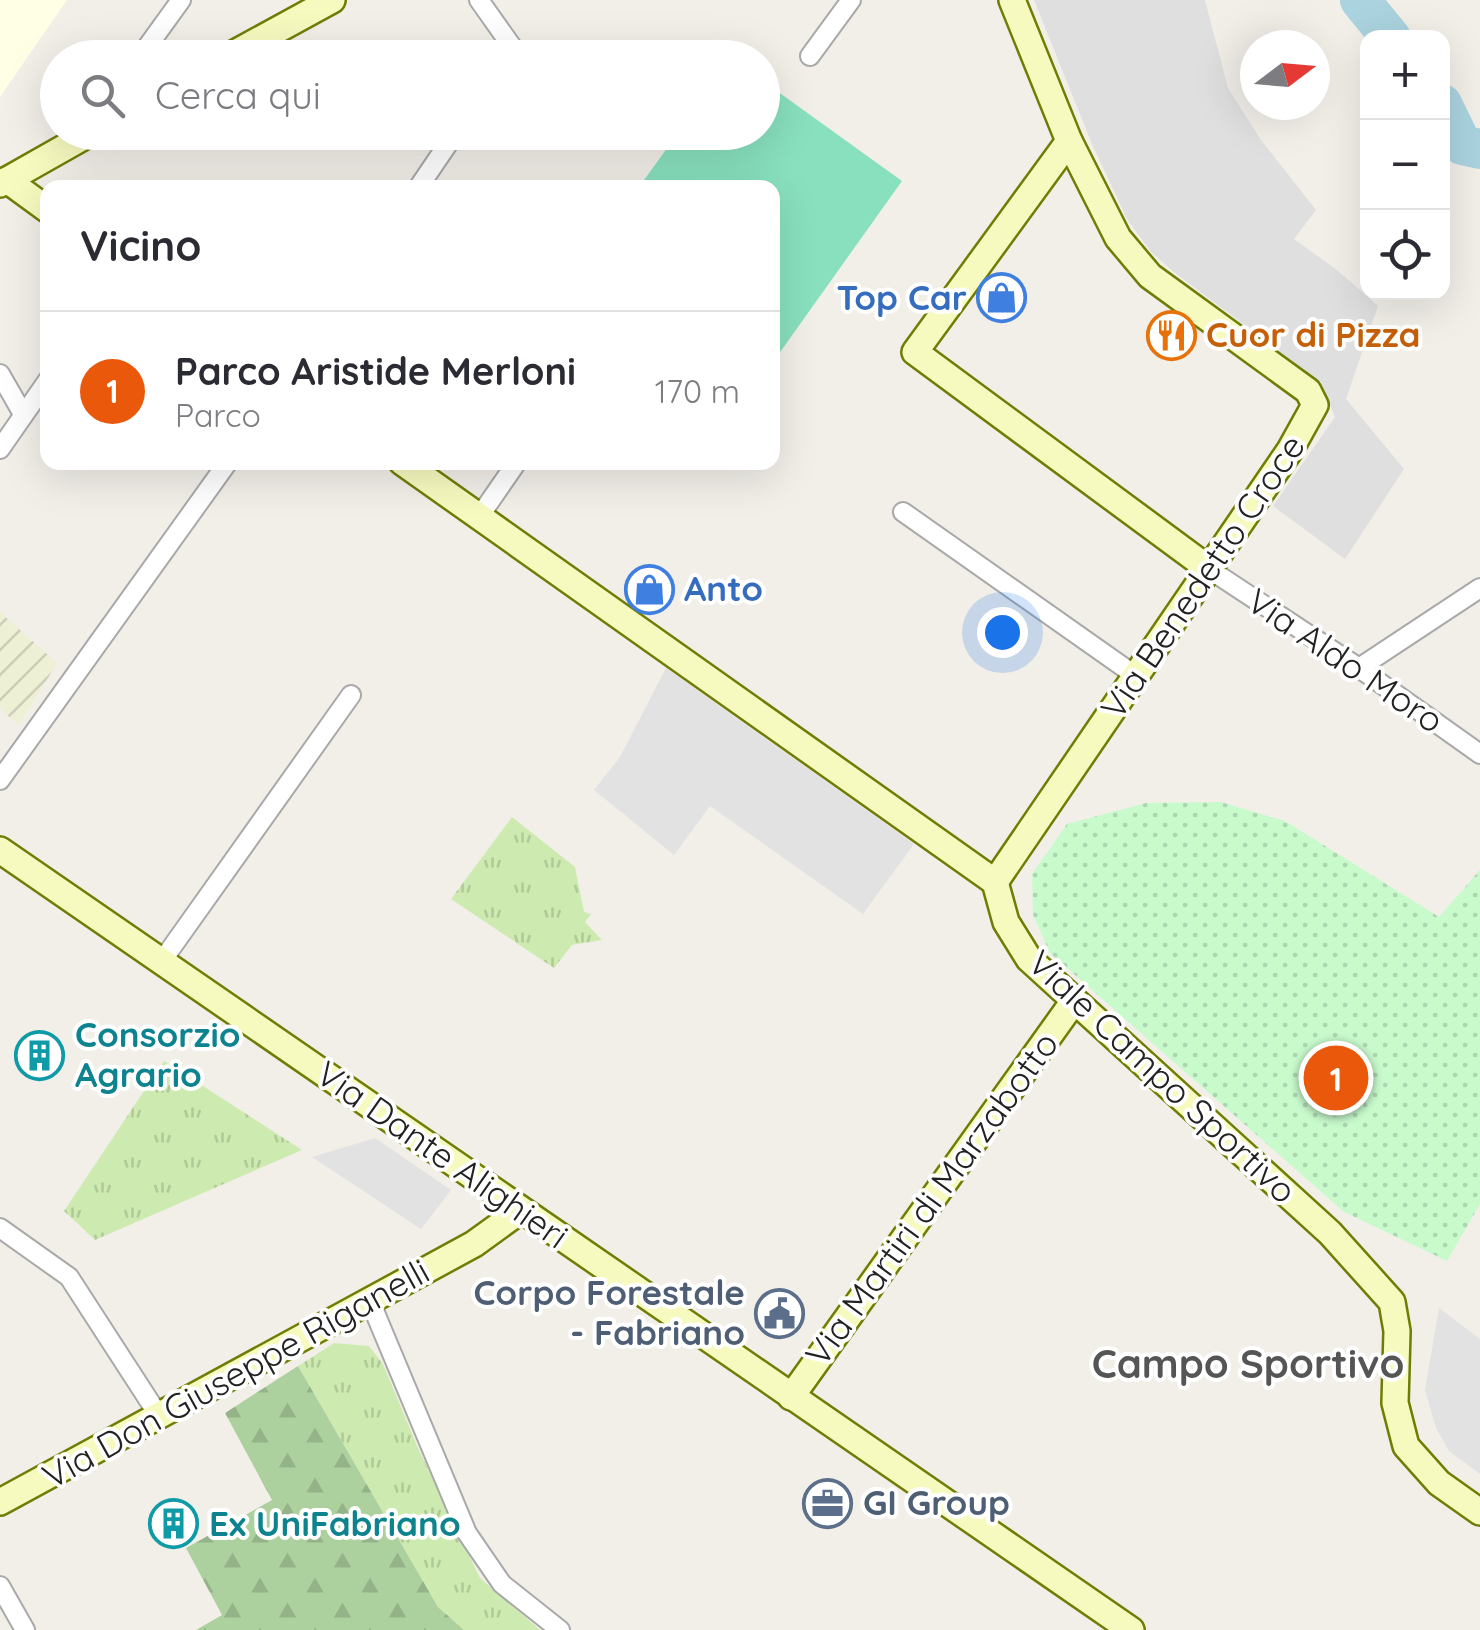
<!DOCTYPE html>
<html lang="it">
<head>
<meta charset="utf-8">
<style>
  body { margin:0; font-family:Quicksand,sans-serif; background:#f2f2f3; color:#2b2b33 }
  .controls { position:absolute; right:30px; top:30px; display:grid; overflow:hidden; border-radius:20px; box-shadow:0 10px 40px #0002 }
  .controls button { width:90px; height:90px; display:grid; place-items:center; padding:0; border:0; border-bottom:2px solid #e1e1e2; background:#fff; color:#2b2b33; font:50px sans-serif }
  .compass { position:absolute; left:1240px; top:30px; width:90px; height:90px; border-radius:50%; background:#fff; box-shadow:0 10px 40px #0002; rotate:74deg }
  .you { position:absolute; left:1002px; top:632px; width:35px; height:35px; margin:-25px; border:8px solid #fff; border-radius:50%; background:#1a73e8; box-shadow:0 0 0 15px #1a73e833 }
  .badge { display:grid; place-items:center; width:65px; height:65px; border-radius:50%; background:#ea580c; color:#fff; font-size:32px; font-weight:700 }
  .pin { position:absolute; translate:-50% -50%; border:5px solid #fff; box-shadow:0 2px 10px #0006 }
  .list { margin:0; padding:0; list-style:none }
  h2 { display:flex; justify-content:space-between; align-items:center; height:130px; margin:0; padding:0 40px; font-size:42px }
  h2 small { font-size:32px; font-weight:400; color:#7c7c81 }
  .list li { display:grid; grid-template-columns:65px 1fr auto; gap:30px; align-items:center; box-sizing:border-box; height:160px; padding:0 40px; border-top:2px solid #e1e1e2 }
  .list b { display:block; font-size:38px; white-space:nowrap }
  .list p { margin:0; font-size:32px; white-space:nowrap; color:#7c7c81 }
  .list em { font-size:32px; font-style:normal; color:#7c7c81 }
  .icon { flex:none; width:55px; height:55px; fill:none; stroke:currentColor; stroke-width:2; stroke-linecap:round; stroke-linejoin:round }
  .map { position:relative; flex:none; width:1480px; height:1630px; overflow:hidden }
  .search { position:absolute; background:#fff; box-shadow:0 10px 40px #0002; left:40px; top:40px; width:740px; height:110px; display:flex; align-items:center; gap:25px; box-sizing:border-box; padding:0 35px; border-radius:55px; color:#7c7c81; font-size:38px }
  .panel { position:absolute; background:#fff; box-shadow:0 10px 40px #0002; left:40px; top:180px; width:740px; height:290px; border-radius:20px }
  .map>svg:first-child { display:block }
  .residential { fill:#e0dfdf }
  .education { fill:#ffffe5 }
  .farmland { fill:url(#farmland-furrows) }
  .grass { fill:url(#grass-tufts) }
  .forest { fill:url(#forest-firs) }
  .park { fill:url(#park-dots) }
  .pitch { fill:#88e0be }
  .parking { fill:#e2e2e2 }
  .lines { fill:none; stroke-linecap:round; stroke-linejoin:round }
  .river { stroke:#aad3df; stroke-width:40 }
  .street-casing { stroke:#a9a9a9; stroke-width:22 }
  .secondary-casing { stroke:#707d05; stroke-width:30 }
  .street { stroke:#fff; stroke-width:18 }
  .secondary { stroke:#f7fabf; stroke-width:25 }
  .labels { text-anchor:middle; stroke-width:8; stroke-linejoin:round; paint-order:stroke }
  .shop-label { font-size:35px; font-weight:bold; fill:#366cbe; stroke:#fff; text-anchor:end }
  .food-label { font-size:35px; font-weight:bold; fill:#c56008; stroke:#fff; text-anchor:start }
  .street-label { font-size:35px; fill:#222; stroke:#fff }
  .culture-label { font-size:35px; font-weight:bold; fill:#0d838f; stroke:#fff; text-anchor:start }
  .service-label { font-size:35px; font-weight:bold; fill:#4e5e75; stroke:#fff; text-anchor:end }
  .quarter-label { font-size:40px; font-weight:bold; fill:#555; stroke:#fff }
</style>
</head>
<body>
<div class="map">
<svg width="1480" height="1630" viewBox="0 0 1480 1630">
  <defs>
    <pattern id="farmland-furrows" width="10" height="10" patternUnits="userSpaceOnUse" patternTransform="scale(2.5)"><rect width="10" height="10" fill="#eef0d5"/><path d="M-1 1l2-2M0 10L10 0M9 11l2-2" fill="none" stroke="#ccceb7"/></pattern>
    <pattern id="grass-tufts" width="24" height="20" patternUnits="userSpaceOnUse" patternTransform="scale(2.5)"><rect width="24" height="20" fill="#cdebb0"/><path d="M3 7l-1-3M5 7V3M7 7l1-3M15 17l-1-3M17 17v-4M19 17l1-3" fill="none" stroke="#b0c997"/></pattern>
    <pattern id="forest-firs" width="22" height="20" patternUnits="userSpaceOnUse" patternTransform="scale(2.5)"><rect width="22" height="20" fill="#add19e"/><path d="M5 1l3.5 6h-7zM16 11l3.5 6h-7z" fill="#95b388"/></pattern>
    <pattern id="park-dots" width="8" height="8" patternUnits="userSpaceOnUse" patternTransform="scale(2.5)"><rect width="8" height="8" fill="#c8facc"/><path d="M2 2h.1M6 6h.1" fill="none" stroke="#acd6af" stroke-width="1.8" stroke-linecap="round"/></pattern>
  </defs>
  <rect width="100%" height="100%" fill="#f2efe9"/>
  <polygon class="residential" points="1034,0 1205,0 1228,88 1261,140 1316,210 1294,239 1337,270 1378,306 1346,399 1404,469 1345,559 1273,506 1335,417 1321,382 1175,273 1151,252 1127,219 1092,144"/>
  <polygon class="education" points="0,0 67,0 0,97"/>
  <polygon class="farmland" points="0,612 57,663 19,725 0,709"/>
  <g class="grass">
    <polygon points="512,817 575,867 584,912 591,914 585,922 602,940 572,945 554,968 451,899"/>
    <polygon points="164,1061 302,1150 95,1240 64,1211"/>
    <polygon points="334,1343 369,1346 383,1364 418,1448 480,1578 540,1630 464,1630 438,1607 298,1366"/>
  </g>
  <polygon class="forest" points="298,1366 438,1607 464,1630 196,1630 222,1615 186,1548 272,1500 225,1413"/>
  <polygon class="park" points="1221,802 1285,821 1439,917 1480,870 1480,1204 1447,1261 1344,1212 1050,953 1033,915 1032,874 1067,824 1146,803"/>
  <polygon class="pitch" points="763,81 902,181 773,362 772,188 639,187 678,133 762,132"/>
  <g class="parking">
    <polygon points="666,668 914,844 863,914 710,806 674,855 594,790 620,757"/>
    <polygon points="375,1138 451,1190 421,1229 312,1157"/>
    <polygon points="1439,1308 1480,1339 1480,1474 1449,1451 1436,1428 1425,1390"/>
  </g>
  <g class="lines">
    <g class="river">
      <polyline points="1360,0 1391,38"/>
      <polyline points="1442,104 1462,145 1480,149"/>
    </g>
    <defs>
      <g id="street">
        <polyline points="479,0 513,48 527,58"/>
        <polyline points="810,56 851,0"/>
        <polyline points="144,58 142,54 181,0"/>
        <polyline points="418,188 456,132"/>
        <polyline points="0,374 23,414"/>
        <polyline points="0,449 48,380"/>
        <polyline points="903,512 1136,676"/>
        <polyline points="479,517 517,462"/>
        <polyline points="1209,569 1359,668 1480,754"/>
        <polyline points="1359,668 1480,588"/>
        <polyline points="0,780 228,462"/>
        <polyline points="162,961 351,695"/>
        <polyline points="0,1228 69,1277 159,1416"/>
        <polyline points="370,1301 467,1533 502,1584 560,1630"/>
        <polyline points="0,1586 25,1630"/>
      </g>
      <g id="secondary">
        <polyline points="226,58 332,0"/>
        <polyline points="1069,141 915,352 1209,569"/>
        <polyline points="7,180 48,210"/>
        <polyline points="0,184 92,132"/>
        <polyline points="402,462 995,882 1006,922 1029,959 1330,1233 1392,1302 1397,1331 1395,1403 1406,1446 1439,1483 1480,1512"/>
        <polyline points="0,850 1131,1630"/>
        <polyline points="995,882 1290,450 1315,405 1308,391 1150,276 1118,238 1069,141 1012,0"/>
        <polyline points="791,1397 1074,1001"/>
        <polyline points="0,1502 474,1244 521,1210"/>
      </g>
    </defs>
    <use href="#street" class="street-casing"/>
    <use href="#secondary" class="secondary-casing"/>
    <use href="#street" class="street"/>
    <use href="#secondary" class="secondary"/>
  </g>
  <defs>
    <symbol id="shop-ring" viewBox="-11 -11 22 22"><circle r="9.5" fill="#fff" stroke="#3f7fe0" stroke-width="1.5"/><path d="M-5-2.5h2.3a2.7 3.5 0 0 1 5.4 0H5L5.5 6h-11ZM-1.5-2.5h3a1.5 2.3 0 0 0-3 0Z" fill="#3f7fe0"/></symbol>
    <symbol id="restaurant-ring" viewBox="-11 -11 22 22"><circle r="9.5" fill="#fff" stroke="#e8710a" stroke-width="1.5"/><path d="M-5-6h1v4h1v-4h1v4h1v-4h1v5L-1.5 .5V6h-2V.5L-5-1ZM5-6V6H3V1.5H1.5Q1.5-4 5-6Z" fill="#e8710a"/></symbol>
    <symbol id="building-ring" viewBox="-11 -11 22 22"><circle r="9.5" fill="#fff" stroke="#0f9aa8" stroke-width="1.5"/><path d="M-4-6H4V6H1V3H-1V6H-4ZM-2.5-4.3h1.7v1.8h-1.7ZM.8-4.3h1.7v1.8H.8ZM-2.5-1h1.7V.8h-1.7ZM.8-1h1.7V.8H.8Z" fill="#0f9aa8"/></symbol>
    <symbol id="civic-ring" viewBox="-11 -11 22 22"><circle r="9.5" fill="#fff" stroke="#5c6f8a" stroke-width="1.5"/><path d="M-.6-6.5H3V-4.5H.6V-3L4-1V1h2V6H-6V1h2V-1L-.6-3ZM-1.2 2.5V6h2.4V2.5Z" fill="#5c6f8a"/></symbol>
    <symbol id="office-ring" viewBox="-11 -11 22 22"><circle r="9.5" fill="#fff" stroke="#5c6f8a" stroke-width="1.5"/><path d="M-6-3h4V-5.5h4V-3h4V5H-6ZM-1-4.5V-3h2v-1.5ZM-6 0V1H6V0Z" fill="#5c6f8a"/></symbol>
  </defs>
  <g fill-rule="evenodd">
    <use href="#shop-ring" x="974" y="270" width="55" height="55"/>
    <use href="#restaurant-ring" x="1144" y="308" width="55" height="55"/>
    <use href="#shop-ring" x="622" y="562" width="55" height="55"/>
    <use href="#building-ring" x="12" y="1028" width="55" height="55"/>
    <use href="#civic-ring" x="752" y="1286" width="55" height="55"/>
    <use href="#office-ring" x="800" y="1476" width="55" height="55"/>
    <use href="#building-ring" x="146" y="1496" width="55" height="55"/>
  </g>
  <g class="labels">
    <g class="shop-label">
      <text x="967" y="310">Top Car</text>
      <text x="684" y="601" text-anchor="start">Anto</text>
    </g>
    <g class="food-label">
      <text x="1206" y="347">Cuor di Pizza</text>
    </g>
    <g class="street-label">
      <text transform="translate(1203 577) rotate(-56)" y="12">Via Benedetto Croce</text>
      <text transform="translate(1345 661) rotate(34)" y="12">Via Aldo Moro</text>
      <text transform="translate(1162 1077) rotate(43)" y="12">Viale Campo Sportivo</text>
      <text transform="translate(442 1155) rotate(35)" y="12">Via Dante Alighieri</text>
      <text transform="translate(932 1199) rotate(-54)" y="12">Via Martiri di Marzabotto</text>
      <text transform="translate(236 1374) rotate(-29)" y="12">Via Don Giuseppe Riganelli</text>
    </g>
    <g class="culture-label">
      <text x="75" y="1047">Consorzio<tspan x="75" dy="40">Agrario</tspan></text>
      <text x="209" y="1536">Ex UniFabriano</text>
    </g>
    <g class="service-label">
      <text x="745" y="1305">Corpo Forestale<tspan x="745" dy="40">- Fabriano</tspan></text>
      <text x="863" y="1515" text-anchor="start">GI Group</text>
    </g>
    <g class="quarter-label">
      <text x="1248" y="1378">Campo Sportivo</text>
    </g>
  </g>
</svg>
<div class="controls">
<button>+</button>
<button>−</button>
<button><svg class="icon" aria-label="locate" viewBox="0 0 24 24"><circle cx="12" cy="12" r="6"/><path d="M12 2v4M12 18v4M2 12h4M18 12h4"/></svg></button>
</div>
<svg class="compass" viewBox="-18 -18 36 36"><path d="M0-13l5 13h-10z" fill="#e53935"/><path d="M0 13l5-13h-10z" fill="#7c7c81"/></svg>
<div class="you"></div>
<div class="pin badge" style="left:1336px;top:1078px">1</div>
<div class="search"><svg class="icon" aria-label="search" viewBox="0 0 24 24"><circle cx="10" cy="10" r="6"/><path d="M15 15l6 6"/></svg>Cerca qui</div>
<section class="panel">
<h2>Vicino<small></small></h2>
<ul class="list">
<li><span class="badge">1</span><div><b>Parco Aristide Merloni</b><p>Parco</p></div><em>170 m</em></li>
</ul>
</section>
</div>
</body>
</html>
